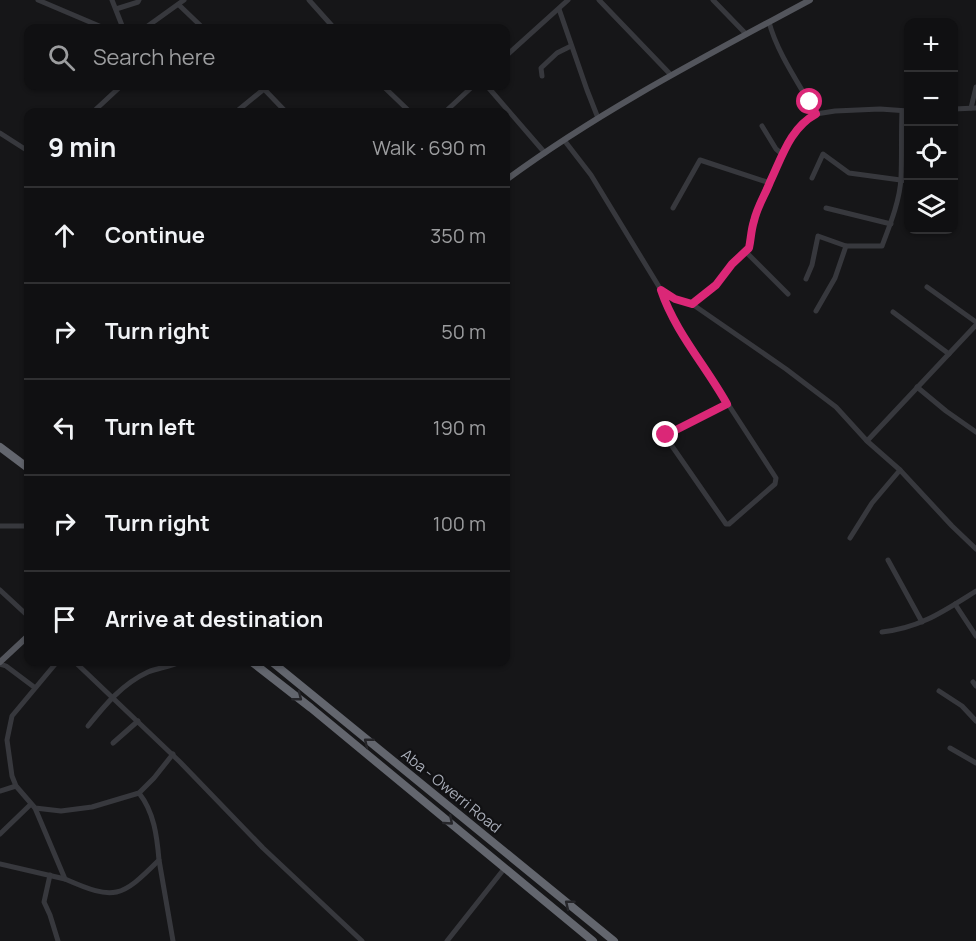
<!DOCTYPE html>
<html lang="en">
<head>
<meta charset="utf-8">
<style>
  body { margin:0; font-family:Manrope,sans-serif; background:#19191b; color:#f1f3f6 }
  .controls { position:absolute; right:18px; top:18px; display:grid; overflow:hidden; border-radius:12px; box-shadow:0 2px 4px #0004 }
  .controls button { width:54px; height:54px; display:grid; place-items:center; padding:0; border:0; border-bottom:2px solid #303032; background:#101012; color:#f1f3f6; font:30px sans-serif }
  .stop { position:absolute; width:18px; height:18px; margin:-14px; border:4px solid #db2777; border-radius:50%; background:#fff }
  .stop.end { background:#db2777; border-color:#fff; box-shadow:0 2px 6px #0008 }
  .list { margin:0; padding:0; list-style:none }
  h2 { display:flex; justify-content:space-between; align-items:center; height:78px; margin:0; padding:0 24px; font-size:26px }
  h2 small { font-size:20px; font-weight:400; color:#9c9d9f }
  .list li { display:grid; grid-template-columns:39px 1fr auto; gap:18px; align-items:center; box-sizing:border-box; height:96px; padding:0 24px; border-top:2px solid #303032 }
  .list b { display:block; font-size:22px; white-space:nowrap }
  .list em { font-size:20px; font-style:normal; color:#9c9d9f }
  .icon { flex:none; width:33px; height:33px; fill:none; stroke:currentColor; stroke-width:2; stroke-linecap:round; stroke-linejoin:round }
  .map { position:relative; flex:none; width:976px; height:941px; overflow:hidden }
  .search { position:absolute; background:#101012; box-shadow:0 2px 4px #0004; left:24px; top:24px; width:486px; height:66px; display:flex; align-items:center; gap:15px; box-sizing:border-box; padding:0 21px; border-radius:12px; color:#9c9d9f; font-size:22px }
  .panel { position:absolute; background:#101012; box-shadow:0 2px 4px #0004; left:24px; top:108px; width:486px; height:558px; border-radius:12px }
  .map>svg:first-child { display:block }
  .lines { fill:none; stroke-linecap:round; stroke-linejoin:round }
  .minor { stroke:#37383d; stroke-width:5 }
  .major { stroke:#53555c; stroke-width:6 }
  .highway { stroke:#63666e; stroke-width:8 }
  .oneway { stroke:#26262a }
  .route { stroke:#db2777; stroke-width:8 }
  .labels { text-anchor:middle; stroke-width:4.5; stroke-linejoin:round; paint-order:stroke }
  .street-label { font-size:15px; fill:#a8adb8; stroke:#111113 }
</style>
</head>
<body>
<div class="map">
<svg width="976" height="941" viewBox="0 0 976 941">
  <rect width="100%" height="100%" fill="#161618"/>
  <g class="lines">
    <g class="minor">
      <polyline points="38,0 104,28"/>
      <polyline points="112,0 123,28"/>
      <polyline points="309,0 334,28"/>
      <polyline points="599,0 671,75"/>
      <polyline points="713,0 746,34"/>
      <polyline points="179,5 203,28"/>
      <polyline points="116,9 138,2 139,0"/>
      <polyline points="559,9 587,90 598,118"/>
      <path d="M 769,22 C 777,53 800,85 816,114"/>
      <polyline points="145,28 184,0"/>
      <polyline points="506,56 568,0"/>
      <polyline points="542,76 541,68 557,53 571,46"/>
      <polyline points="383,86 410,112"/>
      <polyline points="487,86 545,153"/>
      <polyline points="971,108 976,87"/>
      <polyline points="954,109 976,108"/>
      <polyline points="93,112 121,86"/>
      <polyline points="236,112 264,89 286,112"/>
      <polyline points="445,112 473,86"/>
      <polyline points="762,126 776,149 782,154"/>
      <polyline points="0,133 28,151"/>
      <polyline points="564,140 591,175 661,290 675,299 692,304 786,369 836,407 867,441 900,470 952,526 976,549"/>
      <polyline points="812,178 823,154 849,173 908,181"/>
      <polyline points="673,208 700,160 770,183"/>
      <polyline points="826,208 891,224"/>
      <polyline points="746,252 788,294"/>
      <polyline points="806,279 812,265 818,236 846,246"/>
      <polyline points="927,287 976,322"/>
      <polyline points="661,290 665,303 680,330 776,478 775,484 729,524 726,524 665,436 727,404"/>
      <polyline points="692,304 716,285 732,264 749,248 754,220 759,204 779,160 795,132 807,119 816,114 835,111 880,109 908,111"/>
      <path d="M 816,311 L 835,278 L 846,246 L 882,246 C 890,225 900,200 901,178 C 902,155 901,133 902,111"/>
      <polyline points="893,312 949,354"/>
      <polyline points="917,387 946,411 976,432"/>
      <polyline points="867,441 976,325"/>
      <polyline points="0,526 28,526"/>
      <polyline points="850,538 872,503 900,470"/>
      <polyline points="888,560 922,622"/>
      <polyline points="0,590 28,616"/>
      <polyline points="955,604 976,636"/>
      <path d="M 882,632 C 920,628 944,611 976,591"/>
      <polyline points="57,662 12,716 7,740 12,776 16,786 35,808 61,811 92,807 139,793 154,778 173,754"/>
      <polyline points="75,662 180,762 263,848 362,941"/>
      <polyline points="0,664 6,666 34,687"/>
      <polyline points="973,682 976,686"/>
      <polyline points="939,691 962,706 976,721"/>
      <path d="M 88,726 C 105,705 122,684 148,672 C 158,668 169,667 180,662"/>
      <polyline points="113,743 138,721"/>
      <polyline points="950,748 976,763"/>
      <polyline points="0,791 16,786"/>
      <path d="M 35,808 L 65,879 C 115,901 121,898 159,860 C 157,836 154,812 139,793"/>
      <polyline points="0,834 31,804"/>
      <polyline points="159,860 173,941"/>
      <polyline points="0,864 65,879"/>
      <polyline points="50,875 44,902 50,915 58,941"/>
      <polyline points="447,941 504,869"/>
    </g>
    <g class="major">
      <path d="M 506,180 C 601,110 706,56 810,0"/>
      <polyline points="0,662 28,636"/>
    </g>
    <g class="highway">
      <polyline points="0,447 28,468"/>
      <polyline points="252,662 311,708 593,941"/>
      <polyline points="272,662 614,941"/>
    </g>
  </g>
  <defs><path id="oneway-chevron" d="M-2-3.5L2.5 0L-2 3.5" fill="none" stroke-width="1.6" stroke-linecap="round" stroke-linejoin="round" transform="scale(1.5)"/></defs>
  <g class="oneway">
    <use href="#oneway-chevron" transform="translate(298 697) rotate(38)"/>
    <use href="#oneway-chevron" transform="translate(368 742) rotate(-141)"/>
    <use href="#oneway-chevron" transform="translate(449 821) rotate(41)"/>
    <use href="#oneway-chevron" transform="translate(569 904) rotate(-141)"/>
  </g>
  <g class="lines">
    <path class="route" d="M 666,435 L 727,404 C 706,366 675,332 661,290 L 675,299 L 692,304 L 716,285 L 732,264 L 749,248 C 751,239 751,230 754,221 C 757,207 765,195 770,182 C 782,157 790,128 816,114 L 810,102"/>
  </g>
  <g class="labels">
    <g class="street-label">
      <text transform="translate(451 791) rotate(39)" y="5">Aba - Owerri Road</text>
    </g>
  </g>
</svg>
<div class="controls">
<button>+</button>
<button>−</button>
<button><svg class="icon" aria-label="locate" viewBox="0 0 24 24"><circle cx="12" cy="12" r="6"/><path d="M12 2v4M12 18v4M2 12h4M18 12h4"/></svg></button>
<button><svg class="icon" aria-label="layers" viewBox="0 0 24 24"><path d="M12 4l9 5-9 5-9-5zM3 14l9 5 9-5"/></svg></button>
</div>
<div class="stop" style="left:810px;top:102px"></div>
<div class="stop end" style="left:666px;top:435px"></div>
<div class="search"><svg class="icon" aria-label="search" viewBox="0 0 24 24"><circle cx="10" cy="10" r="6"/><path d="M15 15l6 6"/></svg>Search here</div>
<section class="panel">
<h2>9 min<small>Walk · 690 m</small></h2>
<ul class="list">
<li><svg class="icon" aria-label="ahead" viewBox="0 0 24 24"><path d="M12 20V5M6 11l6-6 6 6"/></svg><div><b>Continue</b></div><em>350 m</em></li>
<li><svg class="icon" aria-label="right" viewBox="0 0 24 24"><path d="M7 20v-9h11M14 6l5 5-5 5"/></svg><div><b>Turn right</b></div><em>50 m</em></li>
<li><svg class="icon" aria-label="left" viewBox="0 0 24 24"><path d="M17 20v-9H6M10 6l-5 5 5 5"/></svg><div><b>Turn left</b></div><em>190 m</em></li>
<li><svg class="icon" aria-label="right" viewBox="0 0 24 24"><path d="M7 20v-9h11M14 6l5 5-5 5"/></svg><div><b>Turn right</b></div><em>100 m</em></li>
<li><svg class="icon" aria-label="arrive" viewBox="0 0 24 24"><path d="M6 21V4h12l-3 4 3 4H6"/></svg><div><b>Arrive at destination</b></div></li>
</ul>
</section>
</div>
</body>
</html>
